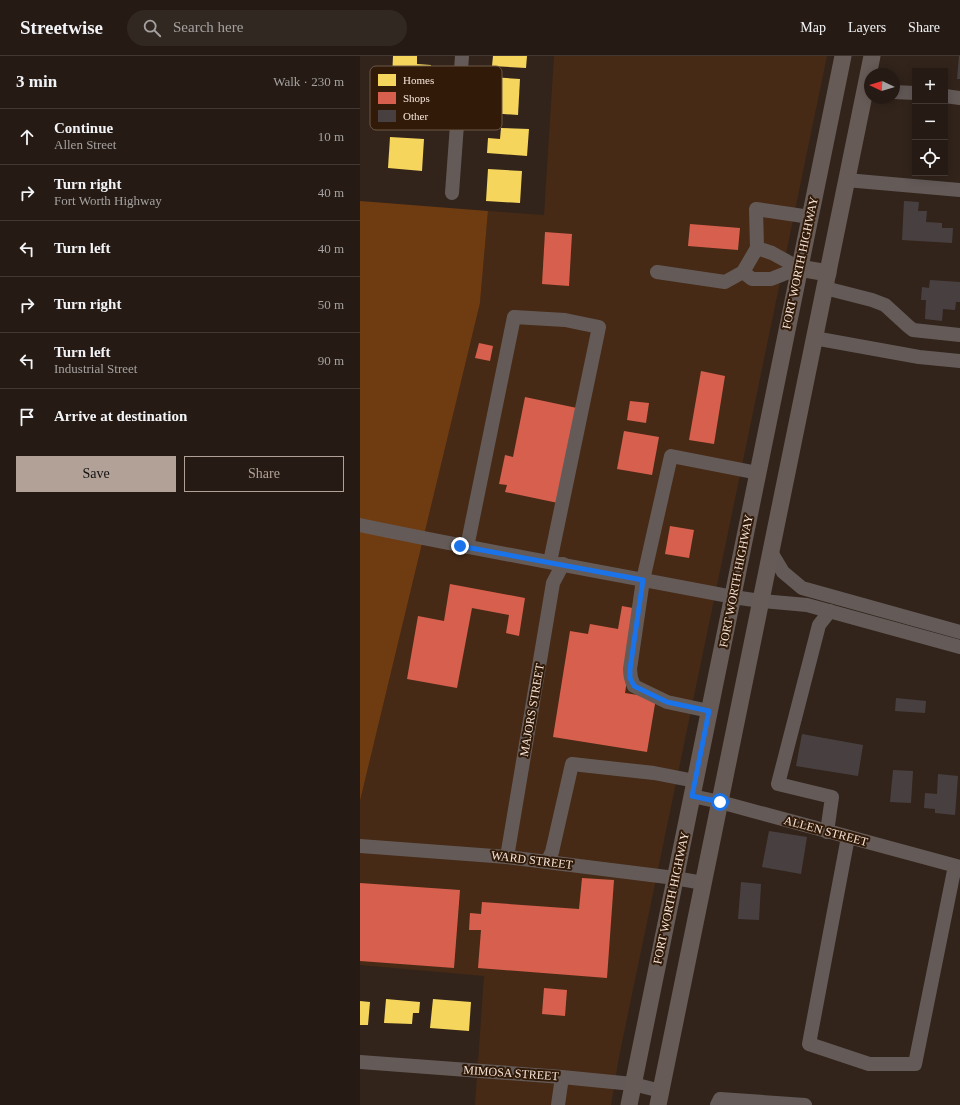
<!DOCTYPE html>
<html lang="en">
<head>
<meta charset="utf-8">
<style>
  body { margin:0; font-family:"Times New Roman",serif; background:#322822; color:#f1f3f6 }
  .controls { position:absolute; right:12px; top:12px; display:grid; overflow:hidden; border-radius:0px; box-shadow:0 2px 10px #0003 }
  .controls button { width:36px; height:36px; display:grid; place-items:center; padding:0; border:0; border-bottom:1px solid #423934; background:#261b14; color:#f1f3f6; font:20px sans-serif }
  .compass { position:absolute; left:504px; top:12px; width:36px; height:36px; border-radius:50%; background:#261b14; box-shadow:0 2px 10px #0003; rotate:274deg }
  .stop { position:absolute; width:12px; height:12px; margin:-9px; border:3px solid #1a73e8; border-radius:50%; background:#fff }
  .stop.end { background:#1a73e8; border-color:#fff; box-shadow:0 1px 4px #0008 }
  .list { margin:0; padding:0; list-style:none }
  h2 { display:flex; justify-content:space-between; align-items:center; height:52px; margin:0; padding:0 16px; font-size:17px }
  h2 small { font-size:13px; font-weight:400; color:#a4a1a0 }
  .list li { display:grid; grid-template-columns:26px 1fr auto; gap:12px; align-items:center; box-sizing:border-box; height:56px; padding:0 16px; border-top:1px solid #423934 }
  .list b { display:block; font-size:15px; white-space:nowrap }
  .list p { margin:0; font-size:13px; white-space:nowrap; color:#a4a1a0 }
  .list em { font-size:13px; font-style:normal; color:#a4a1a0 }
  .actions { display:flex; gap:8px; padding:12px 16px }
  .actions a { flex:1; padding:9px 0; border:1px solid #b1a197; border-radius:0px; text-align:center; font-size:14px; color:#b1a197 }
  .actions .main { background:#b1a197; color:#111 }
  .icon { flex:none; width:22px; height:22px; fill:none; stroke:currentColor; stroke-width:2; stroke-linecap:round; stroke-linejoin:round }
  .map { position:relative; flex:none; width:600px; height:1049px; overflow:hidden }
  header { display:flex; align-items:center; gap:24px; box-sizing:border-box; height:56px; padding:0 20px; background:#261b14; border-bottom:1px solid #423934 }
  header strong { font-size:19px }
  nav { display:flex; gap:22px; margin-inline-start:auto; font-size:14px }
  .search { width:280px; height:36px; background:#322822; display:flex; align-items:center; gap:10px; box-sizing:border-box; padding:0 14px; border-radius:22px; color:#a4a1a0; font-size:15px }
  main { display:flex }
  aside { flex:1; background:#261b14 }
  .map>svg:first-child { display:block }
  .built { fill:#462a16 }
  .green { fill:#6f3b11 }
  .homes { fill:#f6d55c }
  .shops { fill:#d6604d }
  .building { fill:#484040 }
  .lines { fill:none; stroke-linecap:round; stroke-linejoin:round }
  .minor { stroke:#645b59; stroke-width:14 }
  .major { stroke:#665b56; stroke-width:17 }
  .route { stroke:#1a73e8; stroke-width:5 }
  .labels { text-anchor:middle; stroke-width:4; stroke-linejoin:round; paint-order:stroke }
  .street-label { font-size:12px; fill:#f6e5da; stroke:#311a08 }
  .key { fill:#311a08; stroke:#6c5747; stroke-width:1 }
  .key-label { font-size:11px; fill:#f6e5da }
</style>
</head>
<body>
<header>
<strong>Streetwise</strong>
<div class="search"><svg class="icon" aria-label="search" viewBox="0 0 24 24"><circle cx="10" cy="10" r="6"/><path d="M15 15l6 6"/></svg>Search here</div>
<nav><a>Map</a><a>Layers</a><a>Share</a></nav>
</header>
<main>
<aside>
<h2>3 min<small>Walk · 230 m</small></h2>
<ul class="list">
<li><svg class="icon" aria-label="ahead" viewBox="0 0 24 24"><path d="M12 20V5M6 11l6-6 6 6"/></svg><div><b>Continue</b><p>Allen Street</p></div><em>10 m</em></li>
<li><svg class="icon" aria-label="right" viewBox="0 0 24 24"><path d="M7 20v-9h11M14 6l5 5-5 5"/></svg><div><b>Turn right</b><p>Fort Worth Highway</p></div><em>40 m</em></li>
<li><svg class="icon" aria-label="left" viewBox="0 0 24 24"><path d="M17 20v-9H6M10 6l-5 5 5 5"/></svg><div><b>Turn left</b></div><em>40 m</em></li>
<li><svg class="icon" aria-label="right" viewBox="0 0 24 24"><path d="M7 20v-9h11M14 6l5 5-5 5"/></svg><div><b>Turn right</b></div><em>50 m</em></li>
<li><svg class="icon" aria-label="left" viewBox="0 0 24 24"><path d="M17 20v-9H6M10 6l-5 5 5 5"/></svg><div><b>Turn left</b><p>Industrial Street</p></div><em>90 m</em></li>
<li><svg class="icon" aria-label="arrive" viewBox="0 0 24 24"><path d="M6 21V4h12l-3 4 3 4H6"/></svg><div><b>Arrive at destination</b></div></li>
</ul>
<div class="actions"><a class="main">Save</a><a>Share</a></div>
</aside>
<div class="map">
<svg width="600" height="1049" viewBox="0 0 600 1049">
  <rect width="100%" height="100%" fill="#32241b"/>
  <polygon class="built" points="194,0 467,0 259,1001 251,1049 115,1049 124,920 0,909 0,745 120,247 128,155 184,159"/>
  <polygon class="green" points="0,145 128,155 120,247 0,745"/>
  <g class="homes">
    <polygon points="33,0 57,0 57,8 71,9 70,25 32,22"/>
    <polygon points="133,0 167,0 166,12 132,10"/>
    <polygon points="132,21 160,23 158,59 130,57"/>
    <polygon points="141,72 169,73 167,100 127,97 128,82 140,83"/>
    <polygon points="30,81 64,83 62,115 28,112"/>
    <polygon points="128,113 162,115 160,147 126,145"/>
    <polygon points="26,943 60,946 59,957 53,957 52,968 24,967"/>
    <polygon points="73,943 111,946 109,975 70,972"/>
    <polygon points="0,945 10,946 8,969 0,969"/>
  </g>
  <g class="shops">
    <polygon points="330,168 380,172 378,194 328,190"/>
    <polygon points="185,176 212,178 209,230 182,228"/>
    <polygon points="119,287 133,290 130,305 115,302"/>
    <polygon points="341,315 365,320 354,388 329,384"/>
    <polygon points="165,341 217,352 198,447 145,436 147,429 139,428 145,399 153,401"/>
    <polygon points="270,345 289,347 286,367 267,364"/>
    <polygon points="264,375 299,381 292,419 257,413"/>
    <polygon points="310,470 334,474 329,502 305,498"/>
    <polygon points="90,528 165,542 159,580 146,577 149,559 112,552 97,632 47,623 58,560 84,565"/>
    <polygon points="262,550 278,553 265,637 296,642 287,696 193,681 210,575 228,578 230,568 258,573"/>
    <polygon points="222,822 254,824 247,922 118,912 121,874 109,874 110,857 121,858 122,846 219,853"/>
    <polygon points="0,827 100,834 94,912 0,905"/>
    <polygon points="184,932 207,934 205,960 182,958"/>
  </g>
  <g class="building">
    <polygon points="599,0 600,0 600,23 597,23"/>
    <polygon points="544,145 559,146 558,155 567,155 566,166 582,167 582,172 593,172 592,187 542,184"/>
    <polygon points="570,224 600,226 600,246 596,246 595,254 583,253 582,265 565,263 566,244 561,244 562,231 569,232"/>
    <polygon points="536,642 566,645 565,657 535,655"/>
    <polygon points="442,678 503,689 498,720 436,710"/>
    <polygon points="533,714 553,715 551,747 530,746"/>
    <polygon points="578,718 598,720 595,759 575,757 575,753 564,752 565,737 577,738"/>
    <polygon points="409,775 447,781 441,818 402,811"/>
    <polygon points="381,826 401,828 399,864 378,863"/>
  </g>
  <g class="lines">
    <g class="minor">
      <polyline points="534,36 555,37"/>
      <polyline points="585,40 600,42"/>
      <polyline points="486,124 600,134"/>
      <polyline points="92,137 102,0"/>
      <polyline points="397,192 396,153 450,161"/>
      <polyline points="297,216 365,226 383,216 397,192 412,197 439,212"/>
      <polyline points="383,216 392,223 411,223 439,212"/>
      <polyline points="465,232 512,244 525,249 548,270 553,274 600,279"/>
      <polyline points="454,282 559,301 600,305"/>
      <path d="M 0,469 C 124,495 248,517 373,541 L 401,545 L 447,549 L 600,591"/>
      <polyline points="107,491 154,261 205,264 239,271 190,506"/>
      <polyline points="411,496 423,516 442,532 600,576"/>
      <path d="M 349,655 L 307,646 L 274,630 C 271,624 270,619 270,613 L 283,524 L 311,400 L 398,417"/>
      <polyline points="332,740 360,746 600,811"/>
      <polyline points="467,776 472,741 418,728 459,569 470,555"/>
      <polyline points="488,781 449,988 509,1008 555,1008 595,810"/>
      <polyline points="0,790 147,801 315,822 343,827"/>
      <polyline points="147,801 193,527 203,508"/>
      <polyline points="187,806 192,796 212,708 294,717 335,725"/>
      <polyline points="0,1006 202,1021 273,1028 301,1035"/>
      <polyline points="198,1049 202,1021"/>
      <polyline points="357,1049 360,1043 445,1049"/>
    </g>
    <g class="major">
      <polyline points="439,212 468,217"/>
      <polyline points="269,1049 483,0"/>
      <polyline points="298,1049 512,0"/>
    </g>
  </g>
  <g class="lines">
    <polyline class="route" points="100,490 283,524 270,613 270,622 274,630 307,646 349,655 332,740 360,746"/>
  </g>
  <g class="labels">
    <g class="street-label">
      <text transform="translate(440 207) rotate(-78)" y="4">FORT WORTH HIGHWAY</text>
      <text transform="translate(376 525) rotate(-79)" y="4">FORT WORTH HIGHWAY</text>
      <text transform="translate(172 654) rotate(-80)" y="4">MAJORS STREET</text>
      <text transform="translate(466 775) rotate(15)" y="4">ALLEN STREET</text>
      <text transform="translate(172 804) rotate(7)" y="4">WARD STREET</text>
      <text transform="translate(311 842) rotate(-78)" y="4">FORT WORTH HIGHWAY</text>
      <text transform="translate(151 1017) rotate(4)" y="4">MIMOSA STREET</text>
    </g>
  </g>
  <rect x="10" y="10" width="132" height="64" rx="6" class="key"/>
  <rect x="18" y="18" width="18" height="12" fill="#f6d55c"/>
  <rect x="18" y="36" width="18" height="12" fill="#d6604d"/>
  <rect x="18" y="54" width="18" height="12" fill="#484040"/>
  <g class="key-label">
    <text x="43" y="28">Homes</text>
    <text x="43" y="46">Shops</text>
    <text x="43" y="64">Other</text>
  </g>
</svg>
<div class="controls">
<button>+</button>
<button>−</button>
<button><svg class="icon" aria-label="locate" viewBox="0 0 24 24"><circle cx="12" cy="12" r="6"/><path d="M12 2v4M12 18v4M2 12h4M18 12h4"/></svg></button>
</div>
<svg class="compass" viewBox="-18 -18 36 36"><path d="M0-13l5 13h-10z" fill="#e53935"/><path d="M0 13l5-13h-10z" fill="#a4a1a0"/></svg>
<div class="stop" style="left:360px;top:746px"></div>
<div class="stop end" style="left:100px;top:490px"></div>
</div>
</main>
</body>
</html>
